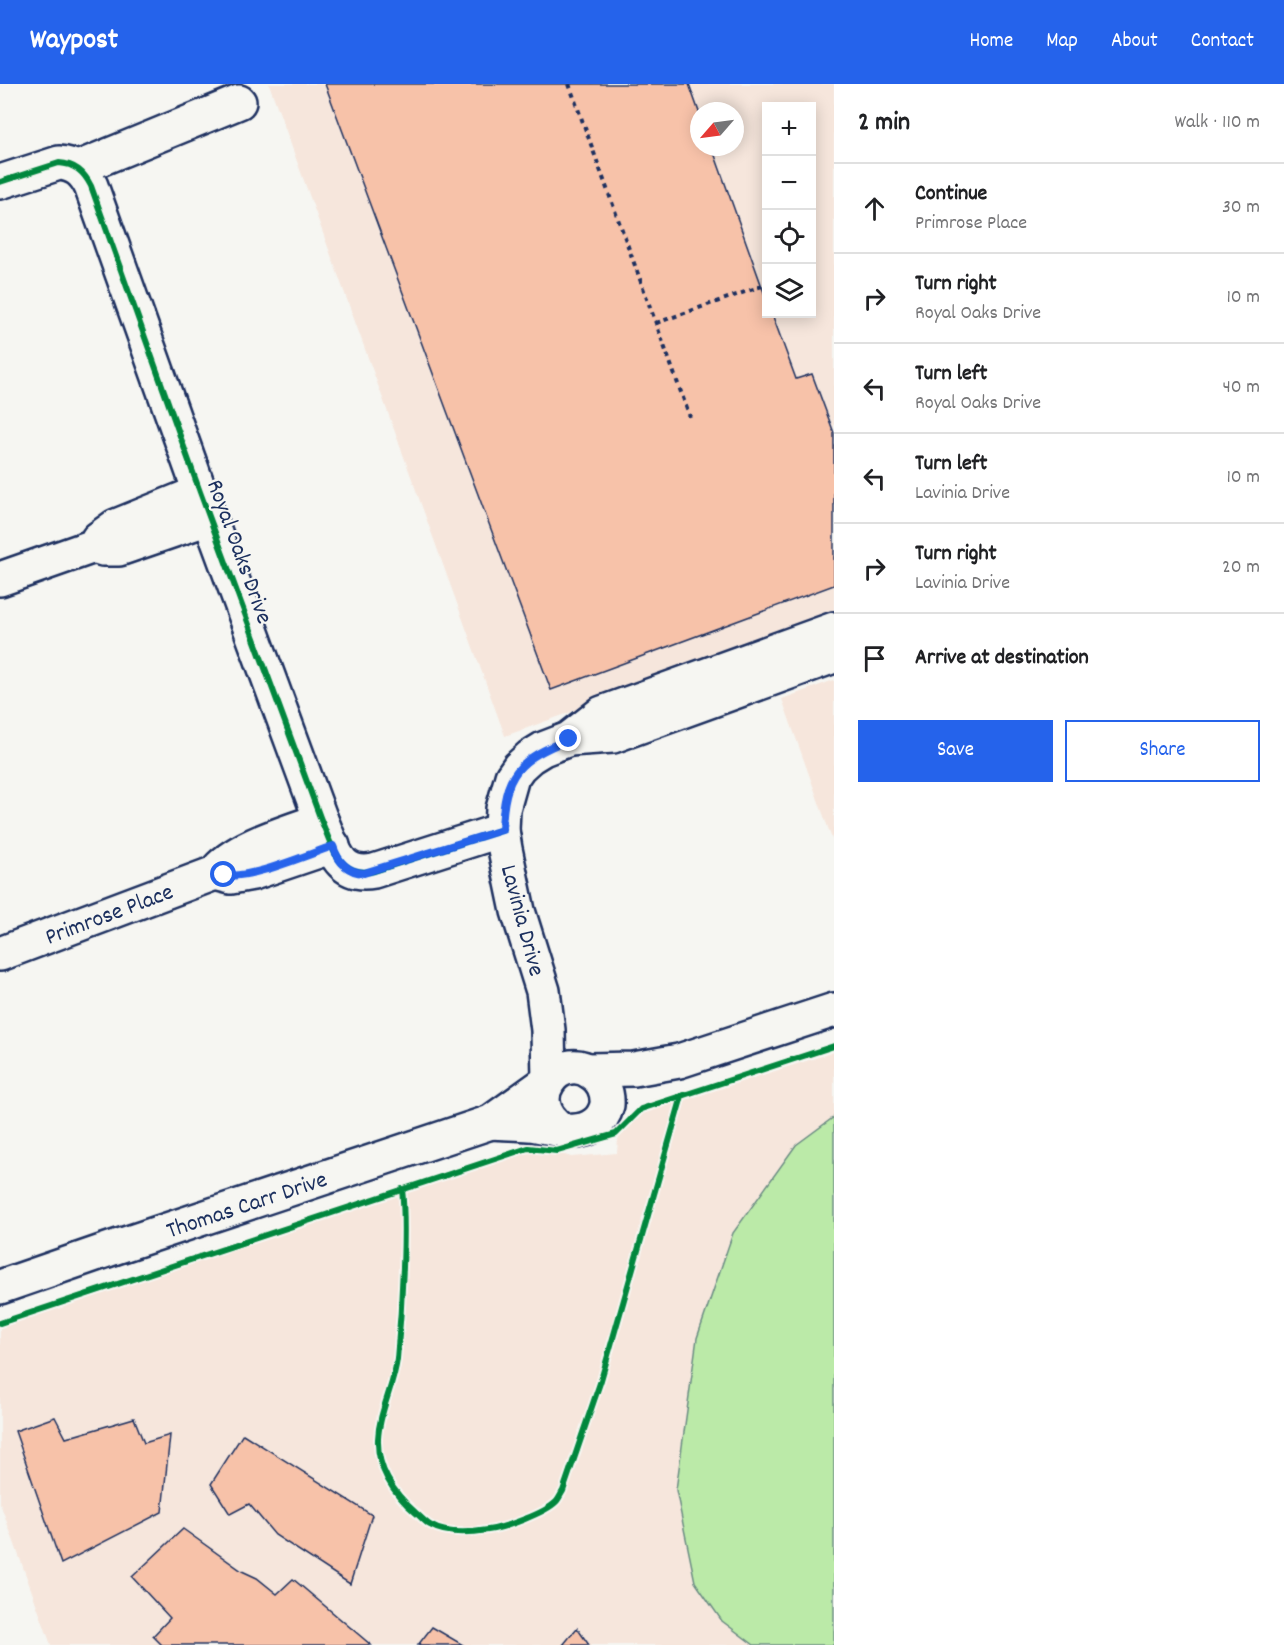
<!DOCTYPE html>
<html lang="en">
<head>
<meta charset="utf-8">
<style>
  body { margin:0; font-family:Dekko,sans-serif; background:#f6f6f6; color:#202124 }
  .controls { position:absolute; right:18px; top:18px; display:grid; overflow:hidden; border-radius:0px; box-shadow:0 3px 15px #0003 }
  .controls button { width:54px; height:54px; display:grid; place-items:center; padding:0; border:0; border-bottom:2px solid #e0e0e0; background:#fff; color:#202124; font:30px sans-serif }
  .compass { position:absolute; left:690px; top:18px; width:54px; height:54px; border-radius:50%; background:#fff; box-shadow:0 3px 15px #0003; rotate:242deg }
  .stop { position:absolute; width:18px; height:18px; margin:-14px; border:4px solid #2563eb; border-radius:50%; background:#fff }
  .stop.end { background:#2563eb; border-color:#fff; box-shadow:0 2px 6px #0008 }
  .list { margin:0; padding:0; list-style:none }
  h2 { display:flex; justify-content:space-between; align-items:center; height:78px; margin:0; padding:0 24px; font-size:26px }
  h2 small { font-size:20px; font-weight:400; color:#757577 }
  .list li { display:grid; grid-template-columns:39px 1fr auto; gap:18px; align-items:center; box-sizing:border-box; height:90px; padding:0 24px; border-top:2px solid #e0e0e0 }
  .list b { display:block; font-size:22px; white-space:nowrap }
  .list p { margin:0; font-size:20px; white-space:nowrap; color:#757577 }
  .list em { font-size:20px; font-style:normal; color:#757577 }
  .actions { display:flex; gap:12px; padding:18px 24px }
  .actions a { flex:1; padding:14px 0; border:2px solid #2563eb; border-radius:0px; text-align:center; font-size:21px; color:#2563eb }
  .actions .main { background:#2563eb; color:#fff }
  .icon { flex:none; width:33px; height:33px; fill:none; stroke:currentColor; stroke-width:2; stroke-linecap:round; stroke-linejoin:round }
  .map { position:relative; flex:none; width:834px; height:1561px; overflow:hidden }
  header { display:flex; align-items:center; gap:36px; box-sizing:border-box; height:84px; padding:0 30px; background:#2563eb; color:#fff }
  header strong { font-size:28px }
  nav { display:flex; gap:33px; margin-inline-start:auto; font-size:21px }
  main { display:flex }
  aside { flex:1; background:#fff }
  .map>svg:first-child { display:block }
  .built { fill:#f6e6dc; fill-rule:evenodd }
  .green { fill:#bbeaa8; stroke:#6b8c83; stroke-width:1.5 }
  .building { fill:#f7c2a9; stroke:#1b2f5e; stroke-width:1.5 }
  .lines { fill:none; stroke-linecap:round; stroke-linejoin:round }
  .minor-casing { stroke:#1b2f5e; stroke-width:38 }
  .path { stroke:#1b2f5e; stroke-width:4; stroke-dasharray:4.5 4.5; stroke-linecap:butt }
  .minor { stroke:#f6f6f2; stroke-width:33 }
  .cycleway-casing { stroke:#f6f6f2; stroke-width:10 }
  .cycleway { stroke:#00873e; stroke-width:6 }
  .route { stroke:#2563eb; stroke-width:8 }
  .labels { text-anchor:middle; stroke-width:4.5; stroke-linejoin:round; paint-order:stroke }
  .street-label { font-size:24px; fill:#1b2f5e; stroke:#f6f6f2 }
</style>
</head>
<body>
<header>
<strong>Waypost</strong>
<nav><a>Home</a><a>Map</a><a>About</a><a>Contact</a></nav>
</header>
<main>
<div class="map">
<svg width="834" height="1561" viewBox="0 0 834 1561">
  <rect width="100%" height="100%" fill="#f6f6f2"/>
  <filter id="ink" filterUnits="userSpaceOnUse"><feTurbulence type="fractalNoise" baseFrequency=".0167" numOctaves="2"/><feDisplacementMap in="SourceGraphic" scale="12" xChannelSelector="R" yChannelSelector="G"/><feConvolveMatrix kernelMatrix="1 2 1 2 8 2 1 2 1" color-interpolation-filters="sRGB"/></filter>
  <g filter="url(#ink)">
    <g class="built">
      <path d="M 269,0 L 834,0 L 834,533 L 505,652 ZM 766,22 L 812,22 L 812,230 L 766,230 ZM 699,27 L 735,27 L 735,63 L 699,63 Z"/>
      <polygon points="834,596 834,754 832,755 782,615"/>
      <polygon points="834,968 834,1561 51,1561 0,1419 0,1242 528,1068 565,1071 571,1073 617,1069 618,1055 642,1030"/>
    </g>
    <polygon class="green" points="834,1033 834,1561 754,1561 722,1537 695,1498 676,1406 697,1254 733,1149 796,1061"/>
    <g class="building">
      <polygon points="325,0 689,0 699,28 699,63 712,63 766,214 766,230 772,230 796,295 812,290 834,349 834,501 551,606"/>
      <polygon points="55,1333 66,1354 134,1334 144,1359 170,1351 162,1428 61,1480 15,1347"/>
      <polygon points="243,1350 372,1431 350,1500 275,1451 249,1420 230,1430 211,1400"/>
      <polygon points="183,1445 242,1487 257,1494 277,1510 293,1495 371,1561 162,1561 153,1552 170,1534 132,1493"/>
      <polygon points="432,1543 463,1561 418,1561"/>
      <polygon points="577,1544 589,1561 563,1561"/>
    </g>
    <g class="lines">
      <defs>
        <g id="minor">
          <polyline points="78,84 239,18"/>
          <path d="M 0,98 L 59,79 C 75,80 84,88 91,102 L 200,408 L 321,736 C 333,763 338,794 374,787 L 502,746"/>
          <polyline points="94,462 103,465 119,465 209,434"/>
          <polyline points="0,495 94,462 98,455 116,442 200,408"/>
          <polyline points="569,655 613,652 834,572"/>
          <polyline points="215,789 231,793 253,789 333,762"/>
          <path id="s1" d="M 0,870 L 215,789 C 233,763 291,747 321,736"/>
          <polyline points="589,986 634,985 679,977 834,926"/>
          <polyline points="549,996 548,946 543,907 518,827 505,765 502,746 503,725 512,693 519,683 530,673 543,665 569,655 602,629 834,545"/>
          <path d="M 491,1038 C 504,1039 516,1039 529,1040 C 552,1042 575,1055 595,1040 C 602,1035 605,1029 607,1021 C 608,1008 603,996 592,989 C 560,965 519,1016 561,1045"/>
          <path id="s2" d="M 0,1203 L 116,1163 L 491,1038 L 547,998"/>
        </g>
      </defs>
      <use href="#minor" class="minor-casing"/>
      <g class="path">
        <polyline points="569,0 690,333"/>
        <polyline points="656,239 762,202"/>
      </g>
      <use href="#minor" class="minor"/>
      <defs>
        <g id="cycleway">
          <path d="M 0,98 L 59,79 C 75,80 84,88 91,102 L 200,408 L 321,736 C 333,763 338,794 374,787 L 502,746"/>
          <path d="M 402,1105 C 405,1131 404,1157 403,1183 C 402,1213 400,1244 397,1275 C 394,1302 379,1327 378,1355 C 377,1385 394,1410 416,1429 C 421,1433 425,1438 430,1441 C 447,1451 470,1449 488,1446 C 504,1444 545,1429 556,1418 C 559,1415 561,1410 563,1407 L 601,1296 L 682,1012"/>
          <polyline points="0,1239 528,1064 557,1067 616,1050 641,1025 834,962"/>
        </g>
      </defs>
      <use href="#cycleway" class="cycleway-casing"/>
      <use href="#cycleway" class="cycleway"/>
    </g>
  </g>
  <g class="lines" filter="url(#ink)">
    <path class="route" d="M 224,791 C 249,796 306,771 333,762 C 338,778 347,788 364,789 L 502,746 C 504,689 518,676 569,655"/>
  </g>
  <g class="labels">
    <g class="street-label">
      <text transform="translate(241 467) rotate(70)" y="8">Royal Oaks Drive</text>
      <text dy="8" stroke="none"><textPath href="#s1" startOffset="116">Primrose Place</textPath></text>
      <text transform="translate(524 836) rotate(75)" y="8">Lavinia Drive</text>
      <text dy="8" stroke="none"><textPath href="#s2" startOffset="260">Thomas Carr Drive</textPath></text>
    </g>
  </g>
</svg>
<div class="controls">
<button>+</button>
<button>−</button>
<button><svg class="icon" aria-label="locate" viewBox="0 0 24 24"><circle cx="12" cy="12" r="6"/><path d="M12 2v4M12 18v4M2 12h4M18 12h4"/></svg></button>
<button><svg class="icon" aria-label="layers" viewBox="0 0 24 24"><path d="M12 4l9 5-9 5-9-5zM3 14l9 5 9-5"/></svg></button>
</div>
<svg class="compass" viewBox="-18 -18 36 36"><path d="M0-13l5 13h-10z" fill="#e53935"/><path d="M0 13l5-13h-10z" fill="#757577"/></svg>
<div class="stop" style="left:224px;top:791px"></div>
<div class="stop end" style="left:569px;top:655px"></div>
</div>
<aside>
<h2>2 min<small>Walk · 110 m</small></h2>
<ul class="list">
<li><svg class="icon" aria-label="ahead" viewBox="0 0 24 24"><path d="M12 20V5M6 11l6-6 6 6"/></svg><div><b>Continue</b><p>Primrose Place</p></div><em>30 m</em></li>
<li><svg class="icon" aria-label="right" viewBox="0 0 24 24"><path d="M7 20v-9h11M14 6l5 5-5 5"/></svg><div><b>Turn right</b><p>Royal Oaks Drive</p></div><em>10 m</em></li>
<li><svg class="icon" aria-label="left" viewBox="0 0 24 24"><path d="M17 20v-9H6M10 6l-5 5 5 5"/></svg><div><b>Turn left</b><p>Royal Oaks Drive</p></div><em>40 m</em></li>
<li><svg class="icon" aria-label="left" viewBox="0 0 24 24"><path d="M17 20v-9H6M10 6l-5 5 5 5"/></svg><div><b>Turn left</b><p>Lavinia Drive</p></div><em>10 m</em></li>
<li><svg class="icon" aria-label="right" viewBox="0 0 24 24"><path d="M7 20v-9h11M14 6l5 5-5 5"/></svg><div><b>Turn right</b><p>Lavinia Drive</p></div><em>20 m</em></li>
<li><svg class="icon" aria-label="arrive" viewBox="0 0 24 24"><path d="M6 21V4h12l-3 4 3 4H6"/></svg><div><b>Arrive at destination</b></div></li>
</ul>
<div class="actions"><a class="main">Save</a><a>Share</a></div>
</aside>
</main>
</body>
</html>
